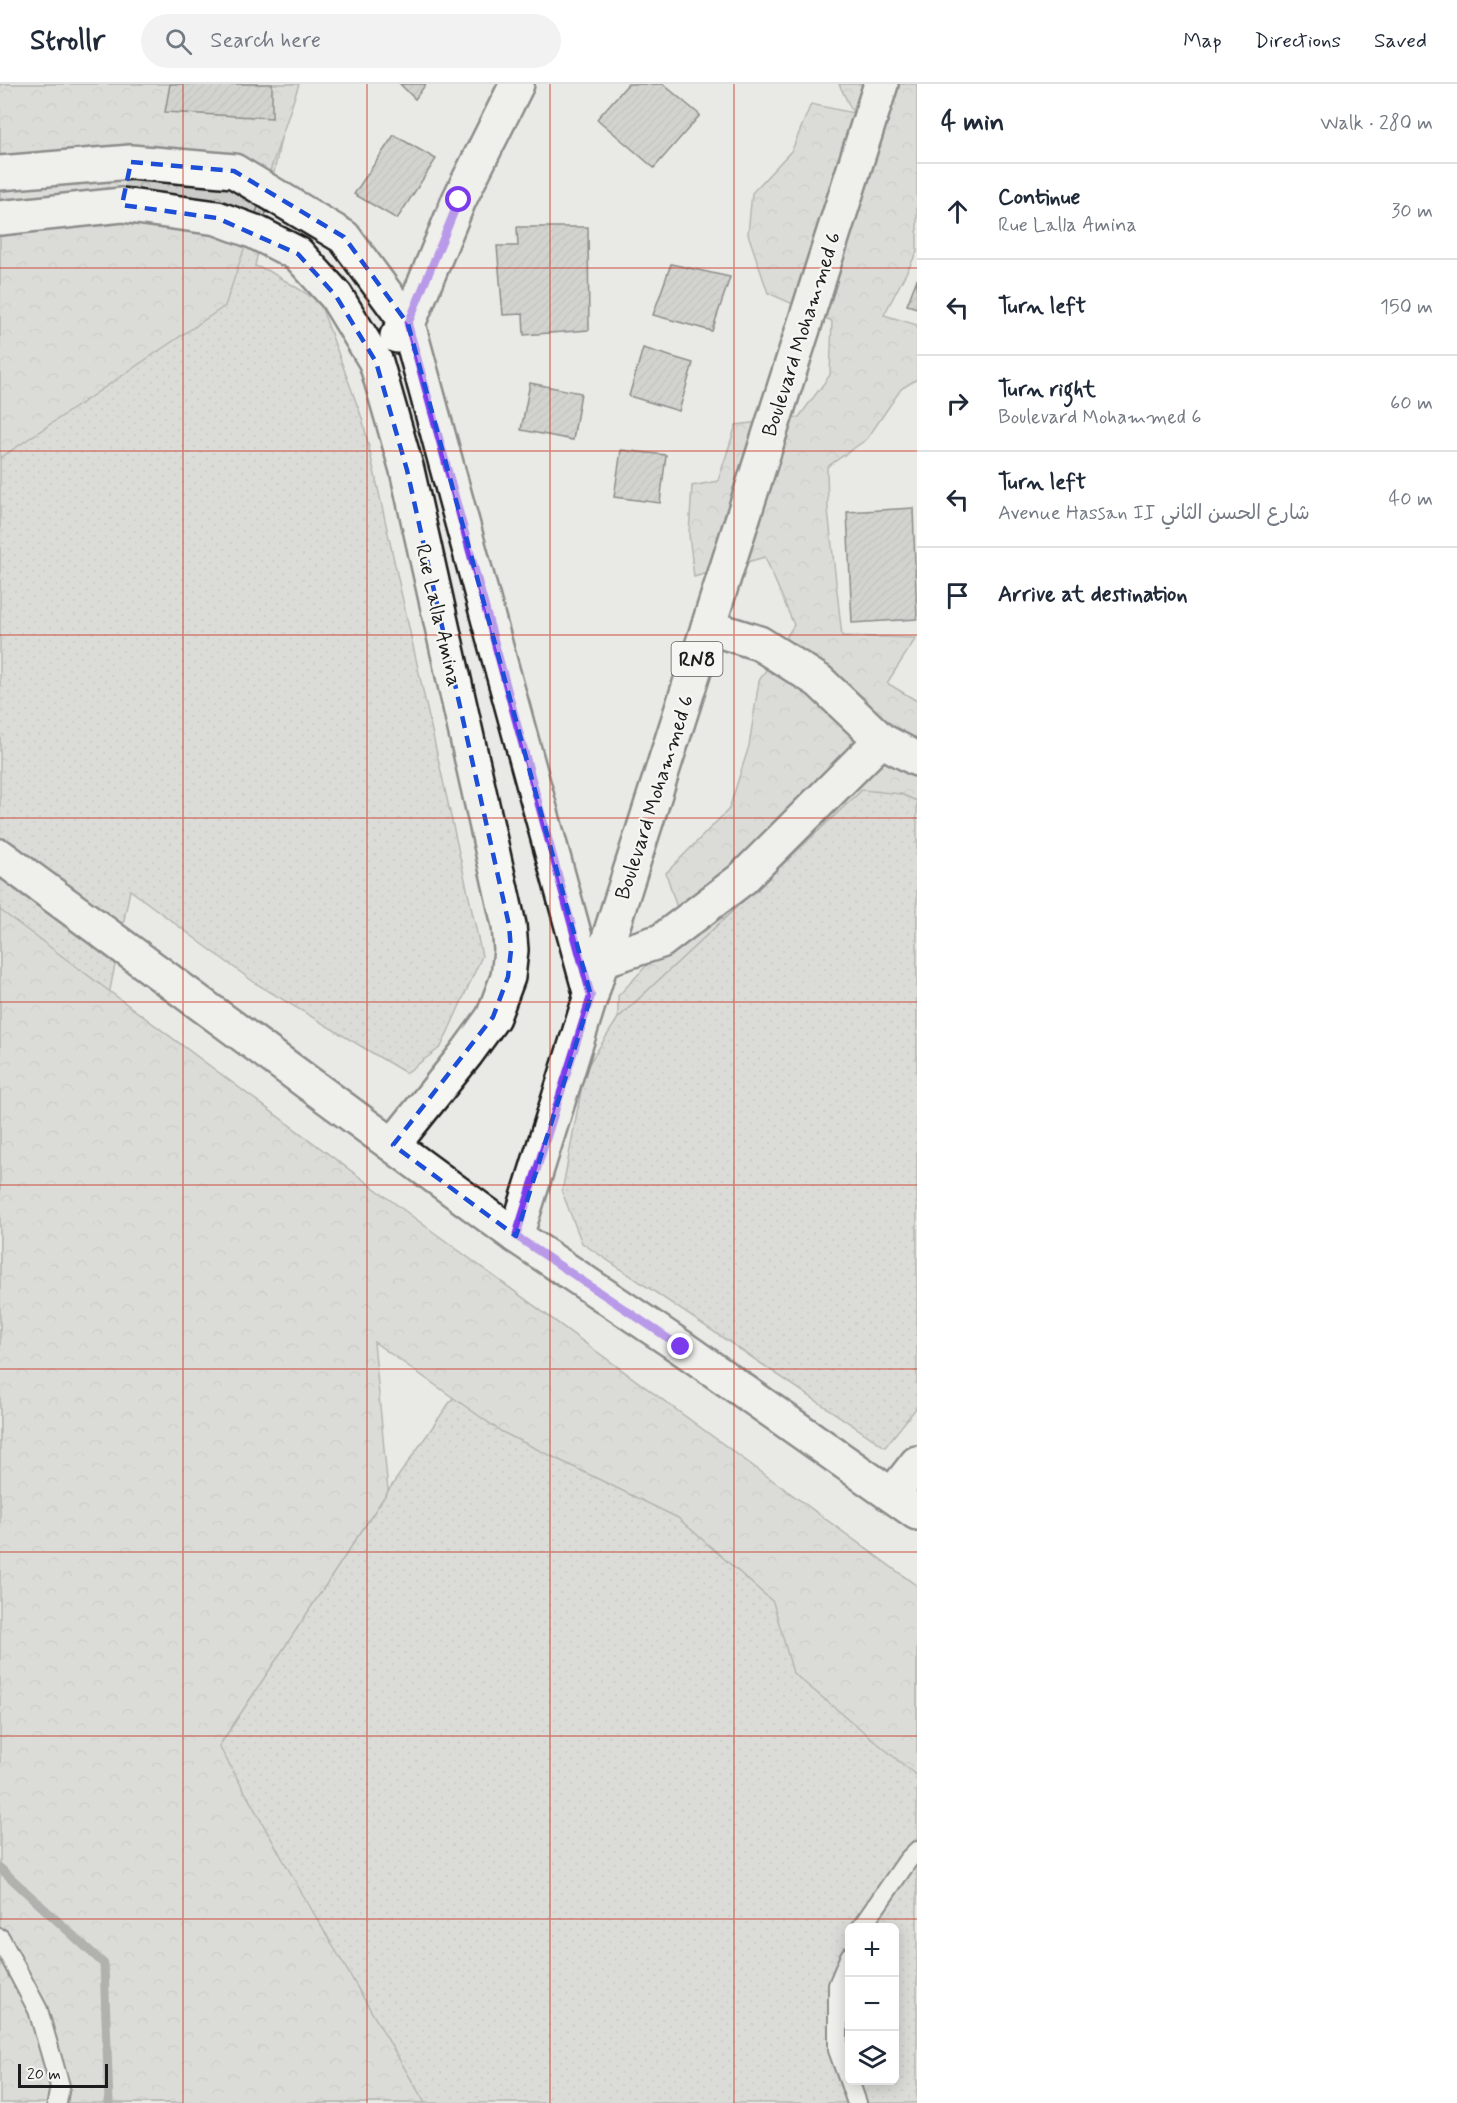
<!DOCTYPE html>
<html lang="en">
<head>
<meta charset="utf-8">
<style>
  body { margin:0; font-family:Mynerve,"Playpen Sans Arabic",sans-serif; background:#f2f2f3; color:#1f2937 }
  .controls { position:absolute; right:18px; bottom:18px; display:grid; overflow:hidden; border-radius:9px; box-shadow:0 3px 15px #0003 }
  .controls button { width:54px; height:54px; display:grid; place-items:center; padding:0; border:0; border-bottom:2px solid #e0e1e3; background:#fff; color:#1f2937; font:30px sans-serif }
  .scale { position:absolute; left:18px; bottom:15px; width:90px; box-sizing:border-box; padding-left:6px; border:3px solid #1c1c1c; border-top:0; font-size:16px; line-height:21px; white-space:nowrap; color:#1c1c1c; -webkit-text-stroke:4px #f6f6f2; paint-order:stroke }
  .stop { position:absolute; width:18px; height:18px; margin:-14px; border:4px solid #7c3aed; border-radius:50%; background:#fff }
  .stop.end { background:#7c3aed; border-color:#fff; box-shadow:0 2px 6px #0008 }
  .list { margin:0; padding:0; list-style:none }
  h2 { display:flex; justify-content:space-between; align-items:center; height:78px; margin:0; padding:0 24px; font-size:26px }
  h2 small { font-size:20px; font-weight:400; color:#747a83 }
  .list li { display:grid; grid-template-columns:39px 1fr auto; gap:18px; align-items:center; box-sizing:border-box; height:96px; padding:0 24px; border-top:2px solid #e0e1e3 }
  .list b { display:block; font-size:22px; white-space:nowrap }
  .list p { margin:0; font-size:20px; white-space:nowrap; color:#747a83 }
  .list em { font-size:20px; font-style:normal; color:#747a83 }
  .icon { flex:none; width:33px; height:33px; fill:none; stroke:currentColor; stroke-width:2; stroke-linecap:round; stroke-linejoin:round }
  .map { position:relative; flex:none; width:917px; height:2019px; overflow:hidden }
  header { display:flex; align-items:center; gap:36px; box-sizing:border-box; height:84px; padding:0 30px; background:#fff; border-bottom:2px solid #e0e1e3 }
  header strong { font-size:28px }
  nav { display:flex; gap:33px; margin-inline-start:auto; font-size:21px }
  .search { width:420px; height:54px; background:#f2f2f3; display:flex; align-items:center; gap:15px; box-sizing:border-box; padding:0 21px; border-radius:33px; color:#747a83; font-size:22px }
  main { display:flex }
  aside { flex:1; background:#fff }
  .map>svg:first-child { display:block }
  .grass { fill:url(#grass-dots); stroke:#747472; stroke-width:1.5; fill-rule:evenodd }
  .forest { fill:url(#forest-crowns); stroke:#747472; stroke-width:1.5 }
  .lines { fill:none; stroke-linecap:round; stroke-linejoin:round }
  .stream { stroke:#6d6d6c; stroke-width:9 }
  .building { fill:url(#building-hatch); stroke:#1c1c1c; stroke-width:1.5 }
  .lane-casing { stroke:#1c1c1c; stroke-width:22 }
  .street-casing { stroke:#1c1c1c; stroke-width:38 }
  .secondary-casing { stroke:#1c1c1c; stroke-width:38 }
  .primary-casing { stroke:#1c1c1c; stroke-width:38 }
  .lane { stroke:#f6f6f2; stroke-width:18 }
  .street { stroke:#f6f6f2; stroke-width:33 }
  .secondary { stroke:#f6f6f2; stroke-width:33 }
  .primary { stroke:#f6f6f2; stroke-width:33 }
  .route { stroke:#7c3aed; stroke-width:8 }
  .marked { fill:none; stroke:#1d4ed8; stroke-width:4.5; stroke-dasharray:12 8; stroke-linejoin:round }
  .grid { fill:none; stroke:#c8321e; stroke-width:1.5; stroke-opacity:0.55 }
  .labels { text-anchor:middle; stroke-width:4.5; stroke-linejoin:round; paint-order:stroke }
  .shield { fill:#f6f6f2; stroke:#5d5d5c; stroke-width:1.5 }
  .shield-label { font-size:20px; font-weight:bold; fill:#1c1c1c }
  .street-label { font-size:21px; fill:#1c1c1c; stroke:#f6f6f2 }
</style>
</head>
<body>
<header>
<strong>Strollr</strong>
<div class="search"><svg class="icon" aria-label="search" viewBox="0 0 24 24"><circle cx="10" cy="10" r="6"/><path d="M15 15l6 6"/></svg>Search here</div>
<nav><a>Map</a><a>Directions</a><a>Saved</a></nav>
</header>
<main>
<div class="map">
<svg width="917" height="2019" viewBox="0 0 917 2019">
  <defs>
    <pattern id="grass-dots" width="8" height="8" patternUnits="userSpaceOnUse" patternTransform="scale(1.5)"><rect width="8" height="8" fill="#cbcbc7"/><path d="M2 2h.1M6 6h.1" fill="none" stroke="#aeaeaa" stroke-width="1.8" stroke-linecap="round"/></pattern>
    <pattern id="forest-crowns" width="20" height="18" patternUnits="userSpaceOnUse" patternTransform="scale(1.5)"><rect width="20" height="18" fill="#cbcbc7"/><path d="M2 6a3 3 0 1 1 6 0M12 15a3 3 0 1 1 6 0" fill="none" stroke="#aeaeaa"/></pattern>
    <pattern id="building-hatch" width="6" height="6" patternUnits="userSpaceOnUse" patternTransform="scale(1.5)"><rect width="6" height="6" fill="#b6b6b3"/><path d="M-1 1l2-2M0 6l6-6M5 7l2-2" fill="none" stroke="#9c9c99"/></pattern>
  </defs>
  <rect width="100%" height="100%" fill="#e9e9e5"/>
  <filter id="ink" filterUnits="userSpaceOnUse"><feTurbulence type="fractalNoise" baseFrequency=".0167" numOctaves="2"/><feDisplacementMap in="SourceGraphic" scale="12" xChannelSelector="R" yChannelSelector="G"/><feConvolveMatrix kernelMatrix="1 2 1 2 8 2 1 2 1" color-interpolation-filters="sRGB"/></filter>
  <g filter="url(#ink)">
    <g class="grass">
      <polygon points="0,0 292,0 255,182 269,187 319,217 363,337 482,872 441,963 406,989 255,899 130,806 0,1454"/>
      <polygon points="867,701 901,710 917,717 917,1323 885,1363 582,1159 562,1108 585,986 618,934"/>
      <path d="M 457,1308 L 917,1529 L 917,2019 L 104,2019 L 219,1662 L 388,1407 ZM 850,1844 L 894,1844 L 894,1996 L 850,1996 Z"/>
    </g>
    <g class="forest">
      <polygon points="0,0 299,0 225,222 0,374"/>
      <polygon points="839,0 917,0 917,168 884,231 917,241 917,295 901,305 867,355 827,383 828,426 842,552 916,554 887,599 917,617 917,717 901,710 862,706 618,934 618,912 677,849 678,827 666,789 729,725 749,662 759,597 794,541 765,473 694,493 689,450 692,402 718,397 736,341 799,333 830,291 832,237 768,209 748,150 752,109 792,66 811,20 853,29"/>
      <polygon points="0,826 432,1147 917,1502 917,1692 793,1589 773,1518 678,1434 502,1348 374,1258 388,1407 219,1662 299,1804 425,2019 0,2019"/>
    </g>
    <g class="lines">
      <polyline class="stream" points="0,1784 104,1880 109,2019"/>
    </g>
    <g class="building">
      <polygon points="170,0 272,0 272,34 165,28"/>
      <polygon points="400,0 426,0 415,15"/>
      <polygon points="628,0 663,0 700,31 654,84 597,35"/>
      <polygon points="394,51 436,75 397,135 354,110"/>
      <polygon points="517,143 588,143 589,246 524,251 523,230 503,231 497,162 518,162"/>
      <polygon points="671,180 730,193 712,247 653,231"/>
      <polygon points="917,195 917,224 907,221"/>
      <polygon points="643,264 693,279 679,327 629,312"/>
      <polygon points="530,299 581,309 573,356 521,346"/>
      <polygon points="621,366 666,371 660,419 614,413"/>
      <polygon points="913,424 917,535 852,539 847,428"/>
    </g>
    <g class="lines">
      <defs>
        <g id="lane">
          <polyline points="861,1844 908,1776 917,1767"/>
          <polyline points="0,1854 38,1926 60,2002 57,2019"/>
          <polyline points="850,1872 838,1901 838,1966 857,2019"/>
        </g>
        <g id="street">
          <polyline points="0,89 131,78 234,87 344,153 408,240 591,912"/>
          <polyline points="0,134 122,121 217,134 255,148 298,170 336,212 376,278 407,386 509,841 511,866 508,893 493,933 466,970 393,1061"/>
          <polyline points="397,252 408,240 459,116 517,0"/>
          <polyline points="708,543 759,559 819,597 881,656 917,675"/>
          <polyline points="602,876 661,857 742,795 881,656"/>
        </g>
        <g id="secondary">
          <polyline points="0,772 516,1152"/>
          <polyline points="892,1411 917,1379"/>
        </g>
        <polyline id="primary" points="881,0 602,876 516,1152 681,1263 917,1429"/>
      </defs>
      <use href="#lane" class="lane-casing"/>
      <use href="#street" class="street-casing"/>
      <use href="#secondary" class="secondary-casing"/>
      <use href="#primary" class="primary-casing"/>
      <use href="#lane" class="lane"/>
      <use href="#street" class="street"/>
      <use href="#secondary" class="secondary"/>
      <use href="#primary" class="primary"/>
    </g>
  </g>
  <g class="lines" filter="url(#ink)">
    <polyline class="route" points="459,116 408,240 591,912 516,1152 681,1263"/>
  </g>
  <path d="M0 0H917V2019H0ZM 131,78 L 234,87 L 344,153 L 408,240 L 591,912 L 516,1152 L 393,1061 L 493,933 L 508,893 L 511,866 L 509,841 L 407,386 L 376,278 L 336,212 L 298,170 L 217,134 L 122,121 Z" fill="#e9e9e5" fill-opacity=".55" fill-rule="evenodd"/>
  <path class="marked" d="M 131,78 L 234,87 L 344,153 L 408,240 L 591,912 L 516,1152 L 393,1061 L 493,933 L 508,893 L 511,866 L 509,841 L 407,386 L 376,278 L 336,212 L 298,170 L 217,134 L 122,121 Z"/>
  <path class="grid" d="M 183,0 L 183,2019M 367,0 L 367,2019M 550,0 L 550,2019M 734,0 L 734,2019M 0,184 L 917,184M 0,367 L 917,367M 0,551 L 917,551M 0,734 L 917,734M 0,918 L 917,918M 0,1101 L 917,1101M 0,1285 L 917,1285M 0,1468 L 917,1468M 0,1652 L 917,1652M 0,1835 L 917,1835"/>
  <g class="labels">
    <rect class="shield" x="671.5" y="558" width="51" height="34" rx="4.5"/>
    <g class="shield-label">
      <text x="697" y="582">RN8</text>
    </g>
    <g class="street-label">
      <text transform="translate(801 250) rotate(-72)" y="7">Boulevard Mohammed 6</text>
      <text transform="translate(439 531) rotate(77)" y="7">Rue Lalla Amina</text>
      <text transform="translate(654 713) rotate(-72)" y="7">Boulevard Mohammed 6</text>
    </g>
  </g>
</svg>
<div class="controls">
<button>+</button>
<button>−</button>
<button><svg class="icon" aria-label="layers" viewBox="0 0 24 24"><path d="M12 4l9 5-9 5-9-5zM3 14l9 5 9-5"/></svg></button>
</div>
<div class="scale">20 m</div>
<div class="stop" style="left:459px;top:116px"></div>
<div class="stop end" style="left:681px;top:1263px"></div>
</div>
<aside>
<h2>4 min<small>Walk · 280 m</small></h2>
<ul class="list">
<li><svg class="icon" aria-label="ahead" viewBox="0 0 24 24"><path d="M12 20V5M6 11l6-6 6 6"/></svg><div><b>Continue</b><p>Rue Lalla Amina</p></div><em>30 m</em></li>
<li><svg class="icon" aria-label="left" viewBox="0 0 24 24"><path d="M17 20v-9H6M10 6l-5 5 5 5"/></svg><div><b>Turn left</b></div><em>150 m</em></li>
<li><svg class="icon" aria-label="right" viewBox="0 0 24 24"><path d="M7 20v-9h11M14 6l5 5-5 5"/></svg><div><b>Turn right</b><p>Boulevard Mohammed 6</p></div><em>60 m</em></li>
<li><svg class="icon" aria-label="left" viewBox="0 0 24 24"><path d="M17 20v-9H6M10 6l-5 5 5 5"/></svg><div><b>Turn left</b><p>Avenue Hassan II شارع الحسن الثاني</p></div><em>40 m</em></li>
<li><svg class="icon" aria-label="arrive" viewBox="0 0 24 24"><path d="M6 21V4h12l-3 4 3 4H6"/></svg><div><b>Arrive at destination</b></div></li>
</ul>
</aside>
</main>
</body>
</html>
